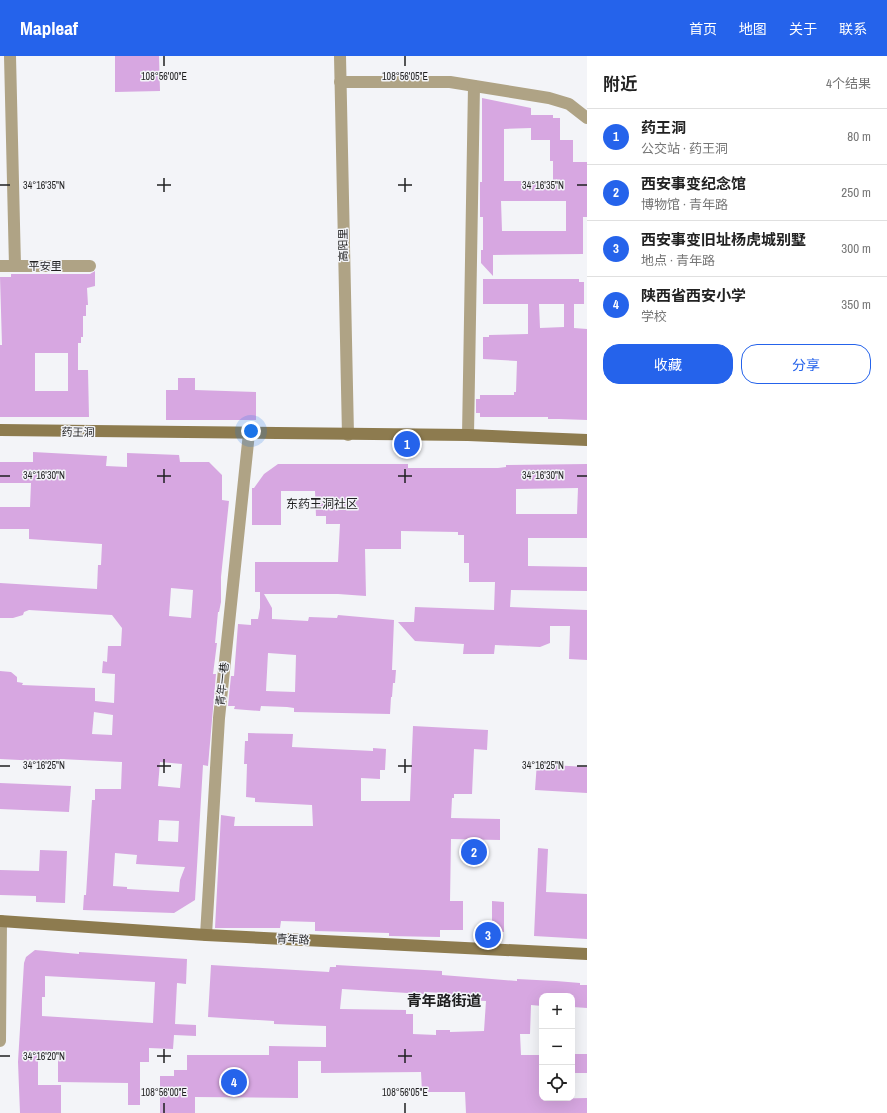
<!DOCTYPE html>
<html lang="zh">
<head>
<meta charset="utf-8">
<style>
  body { margin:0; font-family:"Archivo Narrow","Noto Sans SC",sans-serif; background:#f6f6f6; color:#222 }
  .controls { position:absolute; right:12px; bottom:12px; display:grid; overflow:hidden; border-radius:8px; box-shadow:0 4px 16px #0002 }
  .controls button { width:36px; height:36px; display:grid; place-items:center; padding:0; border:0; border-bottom:1px solid #e0e0e0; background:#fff; color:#222; font:20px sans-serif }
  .you { position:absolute; left:251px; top:375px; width:14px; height:14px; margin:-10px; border:3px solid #fff; border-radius:50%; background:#1a73e8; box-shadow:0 0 0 6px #1a73e833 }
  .badge { display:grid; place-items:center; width:26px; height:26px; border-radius:50%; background:#2563eb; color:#fff; font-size:13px; font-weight:700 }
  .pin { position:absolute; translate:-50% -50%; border:2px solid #fff; box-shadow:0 1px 4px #0006 }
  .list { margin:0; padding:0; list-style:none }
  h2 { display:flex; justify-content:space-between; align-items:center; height:52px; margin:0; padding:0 16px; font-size:17px }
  h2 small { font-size:13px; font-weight:400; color:#767676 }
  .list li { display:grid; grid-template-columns:26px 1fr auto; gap:12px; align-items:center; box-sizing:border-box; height:56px; padding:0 16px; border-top:1px solid #e0e0e0 }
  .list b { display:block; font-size:15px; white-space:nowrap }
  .list p { margin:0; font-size:13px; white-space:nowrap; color:#767676 }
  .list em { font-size:13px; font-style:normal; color:#767676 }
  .actions { display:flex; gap:8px; padding:12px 16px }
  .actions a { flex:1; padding:9px 0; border:1px solid #2563eb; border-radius:16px; text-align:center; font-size:14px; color:#2563eb }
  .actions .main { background:#2563eb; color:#fff }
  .icon { flex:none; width:22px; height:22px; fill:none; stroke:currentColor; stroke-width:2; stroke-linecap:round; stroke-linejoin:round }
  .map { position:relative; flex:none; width:587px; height:1057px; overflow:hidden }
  header { display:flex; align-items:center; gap:24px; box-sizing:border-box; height:56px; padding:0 20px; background:#2563eb; color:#fff }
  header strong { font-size:19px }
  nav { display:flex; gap:22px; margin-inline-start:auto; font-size:14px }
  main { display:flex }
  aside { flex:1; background:#fff }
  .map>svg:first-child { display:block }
  .building { fill:#d7a7e1; fill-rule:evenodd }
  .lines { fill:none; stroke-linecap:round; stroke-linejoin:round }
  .street { stroke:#afa385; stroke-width:12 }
  .secondary { stroke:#8d7b4f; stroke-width:12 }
  .ticks { fill:none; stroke:#1f1f20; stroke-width:1.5 }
  .labels { text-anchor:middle; stroke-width:3; stroke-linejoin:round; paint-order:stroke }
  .street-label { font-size:11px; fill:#1f1f20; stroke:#f3f4f8 }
  .neighbourhood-label { font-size:12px; fill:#1f1f20; stroke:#f3f4f8 }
  .district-label { font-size:15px; font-weight:bold; fill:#1f1f20; stroke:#f3f4f8 }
  .ticks-label { font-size:10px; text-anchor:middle; fill:#1f1f20; stroke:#f3f4f8; stroke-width:3; stroke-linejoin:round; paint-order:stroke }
</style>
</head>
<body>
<header>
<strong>Mapleaf</strong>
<nav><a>首页</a><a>地图</a><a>关于</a><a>联系</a></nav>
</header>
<main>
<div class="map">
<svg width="587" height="1057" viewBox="0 0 587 1057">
  <rect width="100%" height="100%" fill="#f3f4f8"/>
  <g class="building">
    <polygon points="115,0 159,0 160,35 115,36"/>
    <path d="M 482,42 L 531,52 L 531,59 L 553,59 L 553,62 L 560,62 L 560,84 L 573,84 L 573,106 L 587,106 L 587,161 L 583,161 L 583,198 L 493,199 L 493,220 L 481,207 L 481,194 L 483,194 L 483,161 L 480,161 L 480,126 L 482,126 ZM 531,72 L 531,84 L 550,84 L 550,105 L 553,105 L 553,125 L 504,125 L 504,73 ZM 501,145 L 566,145 L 566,175 L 502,175 Z"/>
    <path d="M 95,215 L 95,230 L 87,232 L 88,249 L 86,249 L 86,260 L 83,260 L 83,281 L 81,281 L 81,287 L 78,287 L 78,314 L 88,314 L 89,361 L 0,361 L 0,289 L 2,289 L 0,221 L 11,221 L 11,218 L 90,218 ZM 35,297 L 68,297 L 68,335 L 35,335 Z"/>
    <path d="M 483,223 L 579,223 L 579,226 L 584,226 L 584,248 L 574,248 L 574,272 L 587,273 L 587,364 L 559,363 L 548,363 L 548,361 L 480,361 L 480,357 L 476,357 L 476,343 L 480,343 L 480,339 L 514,339 L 514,336 L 516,336 L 517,305 L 483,303 L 483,281 L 489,281 L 489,279 L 528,278 L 528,248 L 483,248 ZM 539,248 L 564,248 L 564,271 L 540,272 Z"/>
    <polygon points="178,322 195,322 195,334 256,336 256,364 166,364 166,334 178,334"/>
    <path d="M 33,396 L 107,400 L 106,410 L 127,411 L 127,397 L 179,399 L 180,406 L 209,406 L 222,419 L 222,444 L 229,445 L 221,521 L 221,546 L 219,556 L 218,556 L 215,587 L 217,587 L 213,618 L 216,618 L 208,710 L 203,709 L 195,844 L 174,857 L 83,854 L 84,839 L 86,839 L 92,744 L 95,744 L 95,733 L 121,733 L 122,706 L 60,703 L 60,706 L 0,703 L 0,615 L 11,616 L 17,621 L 17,626 L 23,627 L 22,629 L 95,632 L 95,645 L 114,647 L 115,618 L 102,617 L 103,605 L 107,606 L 108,590 L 121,590 L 122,572 L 112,559 L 29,554 L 24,556 L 23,559 L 13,562 L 0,562 L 0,527 L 97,533 L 98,509 L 101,509 L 102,488 L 29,483 L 29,473 L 0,473 L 0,451 L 30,451 L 31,427 L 0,427 L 0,406 L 33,406 ZM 171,532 L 193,534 L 191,562 L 169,560 ZM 94,656 L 113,659 L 112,679 L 92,678 ZM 160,706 L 182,708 L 180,732 L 158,730 ZM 159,764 L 179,765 L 178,786 L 158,785 ZM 115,797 L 137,799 L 136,808 L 185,811 L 180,824 L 179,836 L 127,833 L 127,831 L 113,830 Z"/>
    <path d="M 278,408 L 408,408 L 408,412 L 498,412 L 506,411 L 506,409 L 587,408 L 587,482 L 528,482 L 528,510 L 587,511 L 587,535 L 511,534 L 510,551 L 587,554 L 587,604 L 569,603 L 570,570 L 550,570 L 550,587 L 540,591 L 495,589 L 494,598 L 463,598 L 464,588 L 415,585 L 398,566 L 414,566 L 415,551 L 494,554 L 495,526 L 469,526 L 469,507 L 464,507 L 464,479 L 458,479 L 458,476 L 401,475 L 401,493 L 365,493 L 366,540 L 338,538 L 264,538 L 272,552 L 272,563 L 308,565 L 309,561 L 337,562 L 338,559 L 394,564 L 392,614 L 396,614 L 395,627 L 393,627 L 392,641 L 391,641 L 390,658 L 294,656 L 294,652 L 287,651 L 261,650 L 260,655 L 234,653 L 235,650 L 228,650 L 231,620 L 234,620 L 238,568 L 251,569 L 251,563 L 258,563 L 260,552 L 260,536 L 255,536 L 255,506 L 338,506 L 340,468 L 326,468 L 326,460 L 316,460 L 315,435 L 281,435 L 281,469 L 252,469 L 252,432 L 254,432 L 264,418 ZM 578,432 L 577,458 L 516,458 L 516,433 ZM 268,597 L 296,599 L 295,636 L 266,635 Z"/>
    <polygon points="413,670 488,674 487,694 474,693 472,738 454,738 454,742 452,742 451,762 500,763 500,784 451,783 450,845 463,845 463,874 440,874 440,881 389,880 389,877 315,875 315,866 281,865 280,872 215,872 221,759 235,761 234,770 313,770 312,749 255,746 255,742 246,741 247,708 244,708 245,685 248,685 248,677 293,678 292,691 373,695 373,692 386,693 385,714 380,714 380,723 361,722 361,745 410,745"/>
    <polygon points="537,706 551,707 551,709 587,711 587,737 535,734"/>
    <polygon points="0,727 71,730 69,756 0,753"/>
    <polygon points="538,792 548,793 546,836 587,838 587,883 534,880"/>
    <polygon points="40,794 67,795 65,847 36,846 36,840 0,839 0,814 39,815"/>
    <polygon points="492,845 504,846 504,876 492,876"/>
    <path d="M 35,894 L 79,898 L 79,896 L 187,903 L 186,928 L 177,927 L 175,968 L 196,969 L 196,980 L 174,979 L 173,993 L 149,992 L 149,1006 L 140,1006 L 140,1049 L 128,1049 L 128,1027 L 58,1026 L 58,1001 L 38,1000 L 38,1029 L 61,1029 L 61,1057 L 20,1057 L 18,1006 L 24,907 L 26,901 ZM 45,920 L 155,926 L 153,967 L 42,960 L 42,941 L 45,941 Z"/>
    <path d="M 211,909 L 329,916 L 330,911 L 336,911 L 336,909 L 442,915 L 442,919 L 517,925 L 517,923 L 556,925 L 580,927 L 580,929 L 587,929 L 587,952 L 573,951 L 572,940 L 542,940 L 542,950 L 531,949 L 530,978 L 520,978 L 521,999 L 542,999 L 542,1043 L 587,1042 L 587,1057 L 466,1057 L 465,1036 L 422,1036 L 421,1016 L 321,1017 L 321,1005 L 298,1005 L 298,1042 L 195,1041 L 195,1057 L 160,1057 L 160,1020 L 174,1020 L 174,1014 L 187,1014 L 187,999 L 269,999 L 269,990 L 326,991 L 326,970 L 274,968 L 274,965 L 208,961 ZM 342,933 L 424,938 L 424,936 L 444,937 L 444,943 L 486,945 L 484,975 L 450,976 L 450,974 L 436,974 L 436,979 L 413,978 L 413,958 L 406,958 L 406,954 L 340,953 Z"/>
    <rect x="572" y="998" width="15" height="19"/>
  </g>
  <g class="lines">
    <g class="street">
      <polyline points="10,0 15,210"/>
      <polyline points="340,0 348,379"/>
      <polyline points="340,26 450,26 549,42 569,48 587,62"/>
      <polyline points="0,210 90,210"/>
      <polyline points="468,379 474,30"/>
      <polyline points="206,879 219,662 249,377"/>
      <polyline points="0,985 1,865"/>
    </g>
    <g class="secondary">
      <polyline points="0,374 468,379 587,384"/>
      <polyline points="0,865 206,879 587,898"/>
    </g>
  </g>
  <path class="ticks" d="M 164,0 L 164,10M 405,0 L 405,10M 164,122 L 164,136M 405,122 L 405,136M 0,129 L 10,129M 157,129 L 171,129M 398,129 L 412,129M 577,129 L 587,129M 164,413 L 164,427M 405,413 L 405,427M 0,420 L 10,420M 157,420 L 171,420M 398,420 L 412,420M 577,420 L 587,420M 164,703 L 164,717M 405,703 L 405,717M 0,710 L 10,710M 157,710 L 171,710M 398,710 L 412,710M 577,710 L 587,710M 164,993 L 164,1007M 405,993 L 405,1007M 0,1000 L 10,1000M 157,1000 L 171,1000M 398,1000 L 412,1000M 164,1047 L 164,1057M 405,1047 L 405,1057"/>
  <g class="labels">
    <g class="street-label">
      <text transform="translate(343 189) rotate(-91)" y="4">高阳里</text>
      <text x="45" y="214">平安里</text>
      <text transform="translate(78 376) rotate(1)" y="4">药王洞</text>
      <text transform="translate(222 628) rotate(-84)" y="4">青年一巷</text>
      <text transform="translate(293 883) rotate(3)" y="4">青年路</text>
    </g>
    <g class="neighbourhood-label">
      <text x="322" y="452">东药王洞社区</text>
    </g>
    <g class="district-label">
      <text x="444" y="950">青年路街道</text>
    </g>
  </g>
  <g class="ticks-label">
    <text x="164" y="24">108°56'00"E</text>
    <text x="405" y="24">108°56'05"E</text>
    <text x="44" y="133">34°16'35"N</text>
    <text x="543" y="133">34°16'35"N</text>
    <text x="44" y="423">34°16'30"N</text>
    <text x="543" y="423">34°16'30"N</text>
    <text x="44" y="713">34°16'25"N</text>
    <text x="543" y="713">34°16'25"N</text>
    <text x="44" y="1004">34°16'20"N</text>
    <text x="164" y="1040">108°56'00"E</text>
    <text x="405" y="1040">108°56'05"E</text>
  </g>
</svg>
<div class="controls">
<button>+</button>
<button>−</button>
<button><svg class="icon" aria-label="locate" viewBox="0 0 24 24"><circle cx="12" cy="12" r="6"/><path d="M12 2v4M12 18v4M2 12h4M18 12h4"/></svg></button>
</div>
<div class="you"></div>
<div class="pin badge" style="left:407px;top:388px">1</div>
<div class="pin badge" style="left:474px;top:796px">2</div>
<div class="pin badge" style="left:488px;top:879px">3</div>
<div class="pin badge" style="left:234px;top:1026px">4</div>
</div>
<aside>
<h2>附近<small>4个结果</small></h2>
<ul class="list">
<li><span class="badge">1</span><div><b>药王洞</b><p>公交站 · 药王洞</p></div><em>80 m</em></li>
<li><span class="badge">2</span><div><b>西安事变纪念馆</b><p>博物馆 · 青年路</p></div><em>250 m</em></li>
<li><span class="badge">3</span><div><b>西安事变旧址杨虎城别墅</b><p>地点 · 青年路</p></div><em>300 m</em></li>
<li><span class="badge">4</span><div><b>陕西省西安小学</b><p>学校</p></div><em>350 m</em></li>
</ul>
<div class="actions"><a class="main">收藏</a><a>分享</a></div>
</aside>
</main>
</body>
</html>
